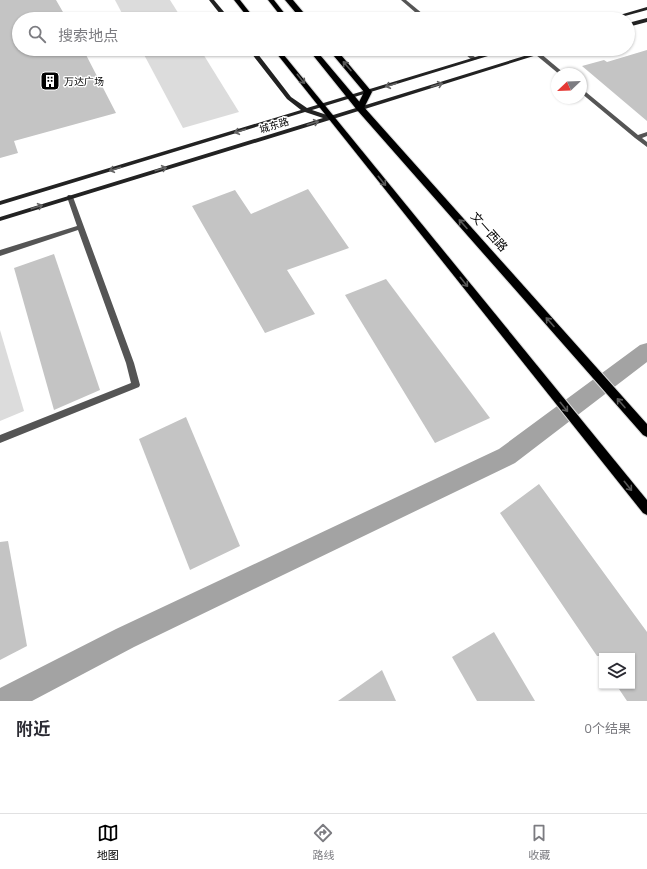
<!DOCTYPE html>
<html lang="zh">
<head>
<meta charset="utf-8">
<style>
  body { margin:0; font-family:"IBM Plex Sans","Noto Sans SC",sans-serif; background:#f7f7f7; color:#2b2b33 }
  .controls { position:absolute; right:12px; bottom:12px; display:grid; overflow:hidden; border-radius:0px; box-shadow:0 1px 3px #0004 }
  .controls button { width:36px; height:36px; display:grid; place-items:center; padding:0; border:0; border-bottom:1px solid #e1e1e2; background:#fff; color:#2b2b33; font:20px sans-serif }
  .compass { position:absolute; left:551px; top:68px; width:36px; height:36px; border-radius:50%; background:#fff; box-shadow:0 1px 3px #0004; rotate:247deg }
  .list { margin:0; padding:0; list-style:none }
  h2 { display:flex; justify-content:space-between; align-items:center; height:52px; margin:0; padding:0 16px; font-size:17px }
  h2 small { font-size:13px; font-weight:400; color:#7c7c81 }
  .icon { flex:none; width:22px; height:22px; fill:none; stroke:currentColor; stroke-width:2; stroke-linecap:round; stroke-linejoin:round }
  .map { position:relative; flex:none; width:647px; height:701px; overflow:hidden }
  .search { position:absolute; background:#fff; box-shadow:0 1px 3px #0004; left:12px; right:12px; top:12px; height:44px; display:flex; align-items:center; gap:10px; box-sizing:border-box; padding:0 14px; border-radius:22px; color:#7c7c81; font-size:15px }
  .sheet { height:112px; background:#fff }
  nav { display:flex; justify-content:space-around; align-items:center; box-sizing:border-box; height:56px; border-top:1px solid #e1e1e2; background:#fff; font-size:11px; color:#7c7c81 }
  nav a { display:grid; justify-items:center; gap:2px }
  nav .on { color:#000 }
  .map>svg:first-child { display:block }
  .green { fill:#dcdcdc }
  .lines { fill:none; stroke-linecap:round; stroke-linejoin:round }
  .canal { fill:#a3a3a3; fill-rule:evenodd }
  .building { fill:#c4c4c4 }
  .primary-casing { stroke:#dbdbdb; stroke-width:2 }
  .highway-casing { stroke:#dbdbdb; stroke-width:2 }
  .lane { fill:#555; fill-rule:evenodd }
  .secondary { fill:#222; fill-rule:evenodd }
  .primary { fill:#000; fill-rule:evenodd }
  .highway { fill:#000; fill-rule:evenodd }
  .oneway { stroke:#595959 }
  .oneway2 { stroke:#646464 }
  .labels { text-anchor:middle; stroke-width:3; stroke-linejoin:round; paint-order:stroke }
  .far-poi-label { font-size:10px; fill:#000; stroke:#fff; text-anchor:start }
  .far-street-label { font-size:10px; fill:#000; stroke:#fff }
  .street-label { font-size:12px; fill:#000; stroke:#fff }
</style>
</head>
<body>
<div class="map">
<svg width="647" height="701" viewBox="0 0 647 701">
  <rect width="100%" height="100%" fill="#fff"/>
  <g class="green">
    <polygon points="115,0 170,0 182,19 125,19"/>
    <polygon points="141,49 200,49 239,112 183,128"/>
    <polygon points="0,330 24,411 0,421"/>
  </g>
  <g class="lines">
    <polygon class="canal" points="647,343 647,362 515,463 134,647 32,701 0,701 0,688 116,629 499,449 640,345"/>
  </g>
  <g class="building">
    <polygon points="0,0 56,0 67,19 19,19 19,49 83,49 116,113 14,141 18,153 0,158"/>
    <polygon points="647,50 647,121 582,66 604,60 607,62"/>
    <polygon points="308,189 349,248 287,270 315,314 265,333 192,206 235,190 251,214"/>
    <polygon points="54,254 100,390 54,410 14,268"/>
    <polygon points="386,279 490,418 435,443 345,295"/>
    <polygon points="186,417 240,546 190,570 139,439"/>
    <polygon points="539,484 647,632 647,701 627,701 617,686 632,686 632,656 597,656 500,513"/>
    <polygon points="8,541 27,646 0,660 0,542"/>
    <polygon points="494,632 535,701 477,701 452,657"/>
    <polygon points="382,670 396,701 338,701"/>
  </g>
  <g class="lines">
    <defs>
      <g id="primary">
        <polygon points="234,0 240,0 255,19 249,19"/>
        <polygon points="268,0 274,0 289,19 283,19"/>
        <polygon points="273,49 279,49 647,500 647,515 643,513"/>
        <polygon points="308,49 315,49 363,106 647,424 647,437 643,435 357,110"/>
      </g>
      <g id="highway">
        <polygon points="285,0 293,0 309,19 301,19"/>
        <polygon points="328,49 336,49 372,92 363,110 357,110 356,108 364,92"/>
      </g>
    </defs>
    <use href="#primary" class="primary-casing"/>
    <use href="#highway" class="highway-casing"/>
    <g class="lane">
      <polygon points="401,0 406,0 429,19 423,19"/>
      <polygon points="459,49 465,49 477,59 472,60"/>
      <polygon points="536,53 540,53 565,74 559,74 536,55"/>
      <polygon points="581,88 638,135 647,132 647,136 642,138 647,142 647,147 635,138 581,93"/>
      <polygon points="68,195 70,195 73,197 134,363 140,385 139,387 0,443 0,435 131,383 126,363 78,230 0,256 0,250 77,226 67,197"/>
    </g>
    <g class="secondary">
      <polygon points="209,0 214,0 230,19 224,19"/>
      <polygon points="647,7 647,10 614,19 606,19"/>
      <polygon points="647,18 647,22 628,27 628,23"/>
      <polygon points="248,49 254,49 291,97 307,108 502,49 511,49 312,110 330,116 547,49 556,49 333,119 0,221 0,217 323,118 305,112 0,205 0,201 301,110 287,99"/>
    </g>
    <use href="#primary" class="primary"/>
    <use href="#highway" class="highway"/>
  </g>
  <defs><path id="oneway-shaft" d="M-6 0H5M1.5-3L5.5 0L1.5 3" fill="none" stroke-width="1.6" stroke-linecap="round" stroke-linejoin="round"/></defs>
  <g class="oneway">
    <use href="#oneway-shaft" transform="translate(347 66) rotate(-131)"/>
    <use href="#oneway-shaft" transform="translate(301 79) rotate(51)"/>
    <use href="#oneway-shaft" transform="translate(382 181) rotate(51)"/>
    <use href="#oneway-shaft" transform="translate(463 224) rotate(-132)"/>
    <use href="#oneway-shaft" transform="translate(464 282) rotate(51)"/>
    <use href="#oneway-shaft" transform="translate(550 322) rotate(-132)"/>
    <use href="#oneway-shaft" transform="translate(621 403) rotate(-131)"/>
    <use href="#oneway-shaft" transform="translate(564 407) rotate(51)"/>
    <use href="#oneway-shaft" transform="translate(628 486) rotate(51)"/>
  </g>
  <g class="oneway2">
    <use href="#oneway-shaft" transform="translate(391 85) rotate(163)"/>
    <use href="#oneway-shaft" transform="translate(437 85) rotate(-17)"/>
    <use href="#oneway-shaft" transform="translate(313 123) rotate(-17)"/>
    <use href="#oneway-shaft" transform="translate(240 131) rotate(163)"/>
    <use href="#oneway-shaft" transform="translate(115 169) rotate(163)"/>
    <use href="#oneway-shaft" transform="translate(161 169) rotate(-17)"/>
    <use href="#oneway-shaft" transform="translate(37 207) rotate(-18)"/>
  </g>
  <defs>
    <symbol id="building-square" viewBox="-11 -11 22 22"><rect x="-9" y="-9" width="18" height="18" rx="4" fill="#000" stroke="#fff"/><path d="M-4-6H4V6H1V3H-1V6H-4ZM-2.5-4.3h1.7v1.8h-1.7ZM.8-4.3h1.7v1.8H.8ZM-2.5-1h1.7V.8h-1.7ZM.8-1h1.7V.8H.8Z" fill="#fff"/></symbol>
  </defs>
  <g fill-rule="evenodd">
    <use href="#building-square" x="39" y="70" width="22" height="22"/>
  </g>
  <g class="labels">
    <g class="far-poi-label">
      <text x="64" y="85">万达广场</text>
    </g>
    <g class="far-street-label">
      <text transform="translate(274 125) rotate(-17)" y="4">城东路</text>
    </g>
    <g class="street-label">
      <text transform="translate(489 232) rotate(48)" y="4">文一西路</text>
    </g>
  </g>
</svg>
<div class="controls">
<button><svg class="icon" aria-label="layers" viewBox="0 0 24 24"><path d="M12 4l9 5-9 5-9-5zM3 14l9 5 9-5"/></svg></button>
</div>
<svg class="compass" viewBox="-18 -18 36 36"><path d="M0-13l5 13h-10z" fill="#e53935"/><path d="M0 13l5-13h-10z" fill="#7c7c81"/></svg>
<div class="search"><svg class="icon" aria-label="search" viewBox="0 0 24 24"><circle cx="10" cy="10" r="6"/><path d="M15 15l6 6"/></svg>搜索地点</div>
</div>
<section class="sheet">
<h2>附近<small>0个结果</small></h2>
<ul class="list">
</ul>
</section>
<nav>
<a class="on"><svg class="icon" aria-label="map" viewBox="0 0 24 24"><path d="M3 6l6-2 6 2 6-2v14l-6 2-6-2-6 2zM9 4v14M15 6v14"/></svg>地图</a>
<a><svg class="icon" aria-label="directions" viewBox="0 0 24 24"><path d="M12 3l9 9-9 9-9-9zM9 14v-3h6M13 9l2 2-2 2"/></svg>路线</a>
<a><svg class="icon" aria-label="saved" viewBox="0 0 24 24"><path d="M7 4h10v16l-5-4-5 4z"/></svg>收藏</a>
</nav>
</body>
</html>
